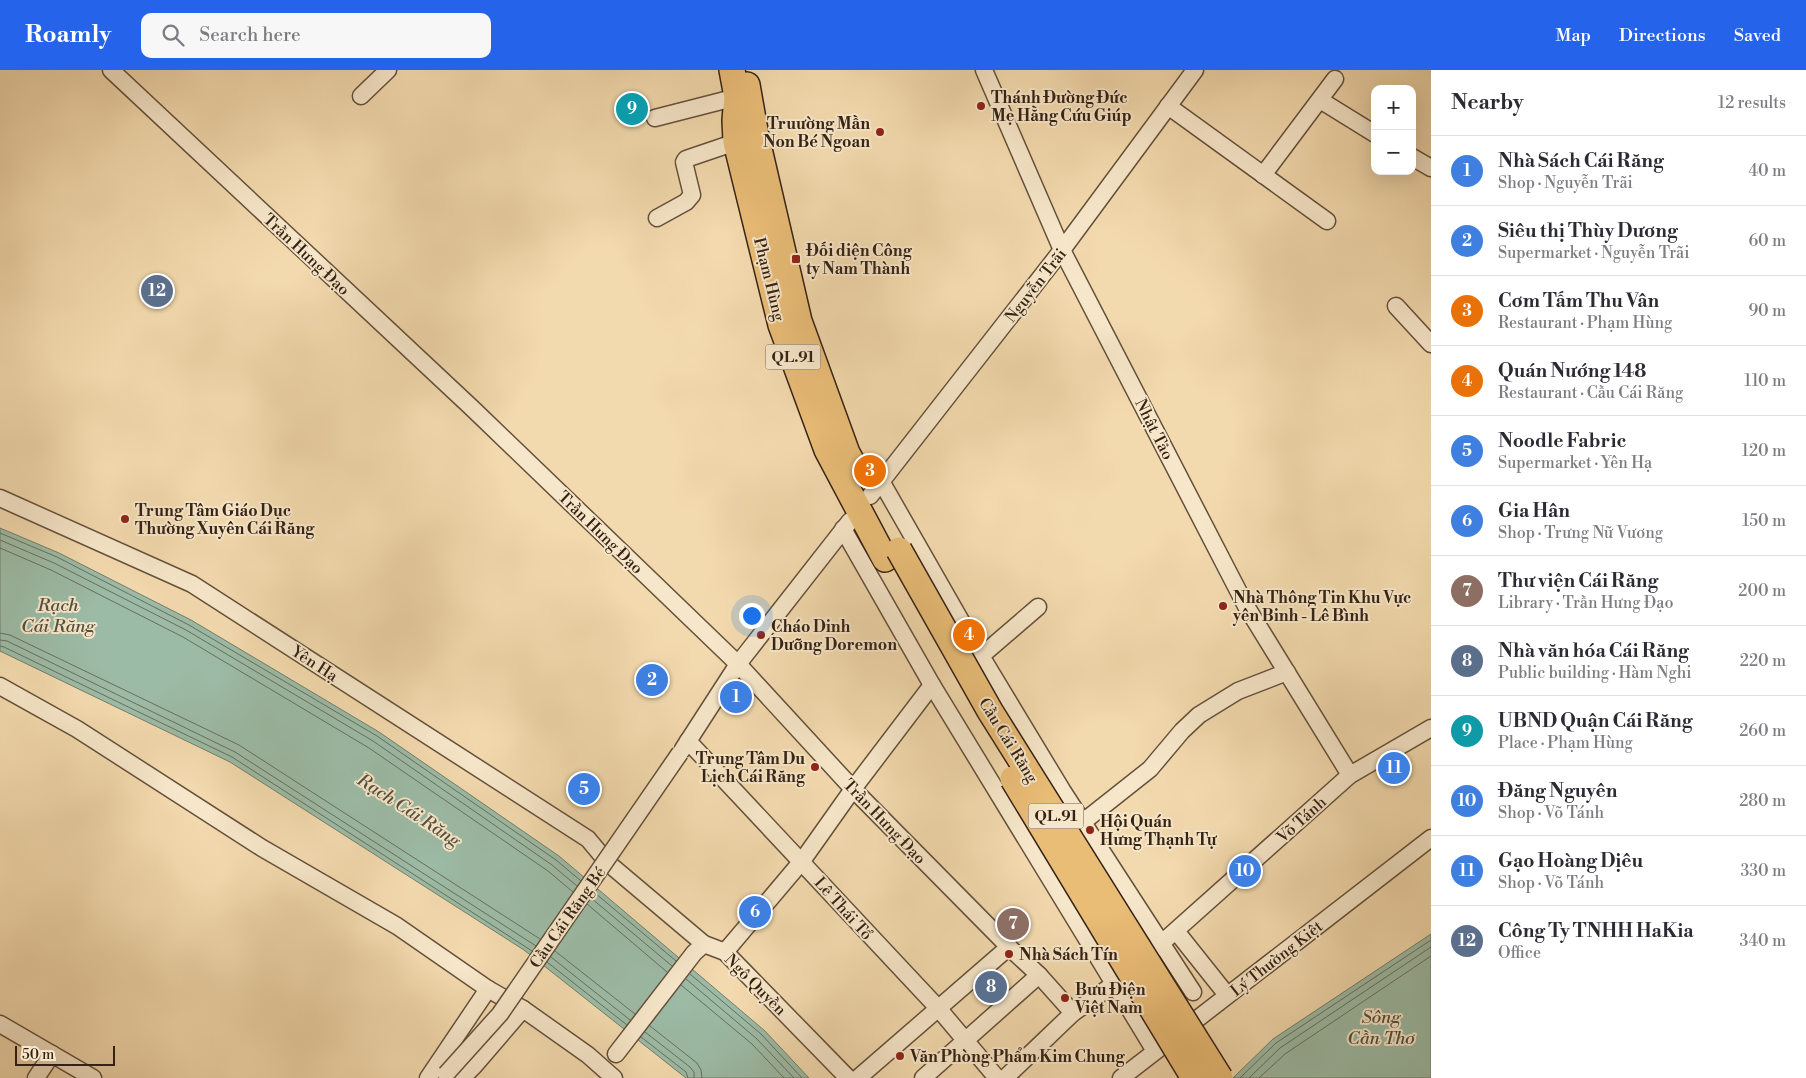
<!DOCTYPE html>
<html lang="en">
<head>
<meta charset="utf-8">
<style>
  body { margin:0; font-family:"Libre Bodoni",serif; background:#f7f7f7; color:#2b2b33 }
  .controls { position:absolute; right:15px; top:15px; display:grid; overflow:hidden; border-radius:10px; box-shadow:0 5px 20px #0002 }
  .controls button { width:45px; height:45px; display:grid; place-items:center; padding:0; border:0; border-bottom:1px solid #e1e1e2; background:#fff; color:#2b2b33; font:25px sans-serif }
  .scale { position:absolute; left:15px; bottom:12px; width:100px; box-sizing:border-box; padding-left:5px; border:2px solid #352215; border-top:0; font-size:14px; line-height:18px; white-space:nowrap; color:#352215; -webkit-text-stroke:4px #f7e7ca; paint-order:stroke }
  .you { position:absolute; left:751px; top:545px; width:18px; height:18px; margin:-12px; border:4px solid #fff; border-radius:50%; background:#1a73e8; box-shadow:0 0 0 8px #1a73e833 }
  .badge { display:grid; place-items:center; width:32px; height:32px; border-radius:50%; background:#2563eb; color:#fff; font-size:16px; font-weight:700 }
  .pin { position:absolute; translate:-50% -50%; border:2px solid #fff; box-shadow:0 1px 5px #0006 }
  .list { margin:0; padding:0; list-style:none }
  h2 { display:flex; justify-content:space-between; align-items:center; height:65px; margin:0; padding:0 20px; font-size:21px }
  h2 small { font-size:16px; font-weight:400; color:#7c7c81 }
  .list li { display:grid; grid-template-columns:32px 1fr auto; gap:15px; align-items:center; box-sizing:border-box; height:70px; padding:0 20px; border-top:1px solid #e1e1e2 }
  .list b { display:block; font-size:19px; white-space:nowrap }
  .list p { margin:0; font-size:16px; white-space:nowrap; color:#7c7c81 }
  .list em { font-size:16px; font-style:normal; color:#7c7c81 }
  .icon { flex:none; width:28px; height:28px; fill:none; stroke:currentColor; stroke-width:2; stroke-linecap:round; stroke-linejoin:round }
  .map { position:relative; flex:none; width:1431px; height:1008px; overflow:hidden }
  header { display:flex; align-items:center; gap:30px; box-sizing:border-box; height:70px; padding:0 25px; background:#2563eb; color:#fff }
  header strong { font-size:24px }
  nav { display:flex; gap:28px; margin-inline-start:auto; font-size:18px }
  .search { width:350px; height:45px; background:#f7f7f7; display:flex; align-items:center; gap:12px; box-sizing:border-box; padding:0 18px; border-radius:10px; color:#7c7c81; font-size:19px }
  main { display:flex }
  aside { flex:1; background:#fff }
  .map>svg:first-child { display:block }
  .water { fill:#9cbba6; stroke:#737e6c }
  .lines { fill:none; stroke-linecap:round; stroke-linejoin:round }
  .shore { stroke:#686e5e; stroke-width:1 }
  .minor-casing { stroke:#64503b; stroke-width:19 }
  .highway-casing { stroke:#352215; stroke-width:28 }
  .minor { stroke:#f7e7ca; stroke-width:16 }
  .highway { stroke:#eabd77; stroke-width:25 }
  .minor-bridge-casing { stroke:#64503b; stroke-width:19; stroke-linecap:butt }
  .highway-bridge-casing { stroke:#352215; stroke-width:28; stroke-linecap:butt }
  .minor-bridge { stroke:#f7e7ca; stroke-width:16 }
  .highway-bridge { stroke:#eabd77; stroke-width:25 }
  .poi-dot { fill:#8f2418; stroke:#f7e7ca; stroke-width:2 }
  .labels { text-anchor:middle; stroke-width:4; stroke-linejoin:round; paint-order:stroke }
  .shield { fill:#f7e7ca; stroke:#6f5d4b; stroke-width:1 }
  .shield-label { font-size:15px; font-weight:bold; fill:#352215 }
  .poi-label { font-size:16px; font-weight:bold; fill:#352215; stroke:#f7e7ca; text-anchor:start }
  .street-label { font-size:16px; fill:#352215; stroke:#f7e7ca }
  .water-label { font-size:18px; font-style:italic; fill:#545040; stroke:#f7e7ca }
</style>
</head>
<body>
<header>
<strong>Roamly</strong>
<div class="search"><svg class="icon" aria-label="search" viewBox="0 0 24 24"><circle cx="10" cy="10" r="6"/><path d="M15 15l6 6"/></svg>Search here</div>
<nav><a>Map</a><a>Directions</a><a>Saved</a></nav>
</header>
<main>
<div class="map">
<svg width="1431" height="1008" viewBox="0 0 1431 1008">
  <rect width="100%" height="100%" fill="#f3daae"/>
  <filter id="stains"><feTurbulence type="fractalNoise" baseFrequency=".004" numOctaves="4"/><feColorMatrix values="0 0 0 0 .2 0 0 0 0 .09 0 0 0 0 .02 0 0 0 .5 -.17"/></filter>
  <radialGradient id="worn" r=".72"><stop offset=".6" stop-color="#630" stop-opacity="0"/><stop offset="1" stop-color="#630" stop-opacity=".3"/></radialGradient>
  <g class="water">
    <polygon points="0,458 59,483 191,550 379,662 559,786 765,961 809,1008 686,1008 524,880 230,692 0,581"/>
    <polygon points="1431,864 1431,1008 1233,1008 1273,969"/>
  </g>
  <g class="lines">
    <g class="shore">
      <polyline points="0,463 57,487 189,555 377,666 556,790 581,811"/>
      <polyline points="0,470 54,493 186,560 373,671 552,795 577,816"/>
      <polyline points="0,478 51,500 183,567 369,678 548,801 573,822"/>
      <polyline points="0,563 10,565 239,675 540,869"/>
      <polyline points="0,570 7,571 235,682 536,876"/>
      <polyline points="0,576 4,577 232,687 532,881"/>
      <polyline points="595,823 676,891"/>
      <polyline points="591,828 672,896"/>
      <polyline points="587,834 667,902"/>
      <polyline points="555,881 635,944"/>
      <polyline points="551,887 630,950"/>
      <polyline points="547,892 627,955"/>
      <polyline points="690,904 761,964 802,1008"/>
      <polyline points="686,909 757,969 794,1008"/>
      <polyline points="681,915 752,974 784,1008"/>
      <polyline points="650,956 697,993 701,1000 702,1008"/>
      <polyline points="645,962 690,997 694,1002 694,1008"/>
      <polyline points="641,967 686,1002 688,1008"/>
      <polyline points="1240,1008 1276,973 1431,870"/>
      <polyline points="1249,1008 1280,978 1431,877"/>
      <polyline points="1259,1008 1285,984 1431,886"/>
    </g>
    <defs>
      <g id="minor">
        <polyline points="111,0 472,338 738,594 853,719 1012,880 1039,905 1073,943"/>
        <polyline points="984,0 1062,180 1246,536 1350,705"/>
        <polyline points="361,26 388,0"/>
        <polyline points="1320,30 1375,64"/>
        <polyline points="1168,36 1327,151"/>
        <polyline points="655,48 737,27"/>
        <polyline points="1412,87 1431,98"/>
        <polyline points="1263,105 1335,9"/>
        <polyline points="657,148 686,132 692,125 684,92 686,89 736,72"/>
        <polyline points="1396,236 1431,274"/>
        <polyline points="881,411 981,586 1062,720 1193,922"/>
        <polyline points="870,426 1062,180 1195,0"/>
        <polyline points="0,428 192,514 588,769 608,793 704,874 725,882 848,1008"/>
        <polyline points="843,459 932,615 1155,981"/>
        <polyline points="981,586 1038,537"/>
        <polyline points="0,616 77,659 262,778 397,856 488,919 523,939 588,985 614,1008"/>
        <polyline points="688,671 938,938 997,1008"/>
        <polyline points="683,679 738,594 850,451"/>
        <polyline points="1083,752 1150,699 1182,661 1199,645 1238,621 1287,602"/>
        <polyline points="1176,861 1227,925"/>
        <polyline points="1155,879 1350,705 1431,658"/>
        <polyline points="725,882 802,791 853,719 932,615"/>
        <polyline points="0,954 93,1008"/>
        <polyline points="616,984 694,883 704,874"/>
        <polyline points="36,1008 52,984"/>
        <polyline points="428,1008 488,919"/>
        <polyline points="462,1008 474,996 523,939"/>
        <polyline points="858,1008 1009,877"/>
        <polyline points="923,1008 1039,905"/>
        <polyline points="1005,1008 1073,943 1124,907"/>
        <polyline points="1121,1008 1431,768"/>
      </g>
      <g id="highway">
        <polyline points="732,0 737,27 735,50 736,72 781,255 827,380 885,489"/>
        <polyline points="747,15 756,66 799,251 847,383 852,392"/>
      </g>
    </defs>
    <use href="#minor" class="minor-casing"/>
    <use href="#highway" class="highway-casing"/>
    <use href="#minor" class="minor"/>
    <use href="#highway" class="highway"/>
    <defs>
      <polyline id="minor-bridge" points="446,1004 500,944 680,683"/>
      <g id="highway-bridge">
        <polyline points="899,480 990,641 1220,1008"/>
        <polyline points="1013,709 1194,1008"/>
      </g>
    </defs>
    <use href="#minor-bridge" class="minor-bridge-casing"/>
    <use href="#highway-bridge" class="highway-bridge-casing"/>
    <use href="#minor-bridge" class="minor-bridge"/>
    <use href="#highway-bridge" class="highway-bridge"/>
  </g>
  <g class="poi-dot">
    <circle cx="981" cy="36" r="5"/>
    <circle cx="880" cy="62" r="5"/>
    <rect x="791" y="184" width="10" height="10" rx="2.5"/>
    <circle cx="125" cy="449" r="5"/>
    <circle cx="1223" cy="536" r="5"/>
    <circle cx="761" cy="565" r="5"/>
    <circle cx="815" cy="697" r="5"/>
    <circle cx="1090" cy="760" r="5"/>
    <circle cx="1009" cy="884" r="5"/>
    <circle cx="1065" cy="928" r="5"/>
    <circle cx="900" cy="986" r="5"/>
  </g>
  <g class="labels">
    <g class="shield">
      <rect x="765.5" y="274.5" width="55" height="25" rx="4"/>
      <rect x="1028.5" y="733.5" width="55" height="25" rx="4"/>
    </g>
    <g class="shield-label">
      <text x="793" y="292">QL.91</text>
      <text x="1056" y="751">QL.91</text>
    </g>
    <g class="poi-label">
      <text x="991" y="33">Thánh Đường Đức<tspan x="991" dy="18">Mẹ Hằng Cứu Giúp</tspan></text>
      <text x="870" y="59" text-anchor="end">Truường Mần<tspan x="870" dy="18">Non Bé Ngoan</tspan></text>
      <text x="806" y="186">Đối diện Công<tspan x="806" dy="18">ty Nam Thành</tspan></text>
      <text x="135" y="446">Trung Tâm Giáo Dục<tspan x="135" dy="18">Thường Xuyên Cái Răng</tspan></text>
      <text x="1233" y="533">Nhà Thông Tin Khu Vực<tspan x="1233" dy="18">yên Binh - Lê Bình</tspan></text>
      <text x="771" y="562">Cháo Dinh<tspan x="771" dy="18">Dưỡng Doremon</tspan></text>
      <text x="805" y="694" text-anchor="end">Trung Tâm Du<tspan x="805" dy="18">Lịch Cái Răng</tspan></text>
      <text x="1100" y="757">Hội Quán<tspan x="1100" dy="18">Hưng Thạnh Tự</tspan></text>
      <text x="1019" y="890">Nhà Sách Tín</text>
      <text x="1075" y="925">Bưu Điện<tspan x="1075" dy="18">Việt Nam</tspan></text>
      <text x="910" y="992">Văn Phòng Phẩm Kim Chung</text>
    </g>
    <g class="street-label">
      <text transform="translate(307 184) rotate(43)" y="6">Trần Hưng Đạo</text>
      <text transform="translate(770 209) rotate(76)" y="6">Phạm Hùng</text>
      <text transform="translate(1035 215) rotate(-52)" y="6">Nguyễn Trãi</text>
      <text transform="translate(1155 359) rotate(63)" y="6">Nhật Tảo</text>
      <text transform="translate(601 462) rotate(44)" y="6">Trần Hưng Đạo</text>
      <text transform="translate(315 593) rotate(33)" y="6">Yên Hạ</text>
      <text transform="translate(1009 670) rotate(58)" y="6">Cầu Cái Răng</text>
      <text transform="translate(1301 749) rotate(-42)" y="6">Võ Tánh</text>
      <text transform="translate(885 751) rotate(46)" y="6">Trần Hưng Đạo</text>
      <text transform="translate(844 838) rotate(48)" y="6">Lê Thái Tổ</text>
      <text transform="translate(567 847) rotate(-55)" y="6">Cầu Cái Răng Bé</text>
      <text transform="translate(1276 888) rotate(-38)" y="6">Lý Thường Kiệt</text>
      <text transform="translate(756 914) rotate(45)" y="6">Ngô Quyền</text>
    </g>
    <g class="water-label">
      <text x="58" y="541">Rạch<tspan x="58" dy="21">Cái Răng</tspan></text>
      <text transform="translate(409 740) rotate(33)" y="6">Rạch Cái Răng</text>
      <text x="1381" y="953">Sông<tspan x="1381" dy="21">Cần Thơ</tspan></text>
    </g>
  </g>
  <rect width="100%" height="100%" filter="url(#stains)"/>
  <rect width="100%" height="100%" fill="url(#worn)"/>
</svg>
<div class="controls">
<button>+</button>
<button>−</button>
</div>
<div class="scale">50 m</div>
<div class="you"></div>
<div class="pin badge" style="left:736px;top:627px;background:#3f7fe0">1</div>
<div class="pin badge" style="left:652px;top:610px;background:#3f7fe0">2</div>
<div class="pin badge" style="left:870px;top:401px;background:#e8710a">3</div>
<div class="pin badge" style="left:969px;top:565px;background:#e8710a">4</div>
<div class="pin badge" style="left:584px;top:719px;background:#3f7fe0">5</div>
<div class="pin badge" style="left:755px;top:842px;background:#3f7fe0">6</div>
<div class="pin badge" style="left:1013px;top:854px;background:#8d6e63">7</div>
<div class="pin badge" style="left:991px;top:917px;background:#5c6f8a">8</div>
<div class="pin badge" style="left:632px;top:39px;background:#0f9aa8">9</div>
<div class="pin badge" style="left:1245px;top:801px;background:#3f7fe0">10</div>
<div class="pin badge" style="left:1394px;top:698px;background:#3f7fe0">11</div>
<div class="pin badge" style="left:157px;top:221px;background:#5c6f8a">12</div>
</div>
<aside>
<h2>Nearby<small>12 results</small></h2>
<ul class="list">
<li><span class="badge" style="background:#3f7fe0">1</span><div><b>Nhà Sách Cái Răng</b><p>Shop · Nguyễn Trãi</p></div><em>40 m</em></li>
<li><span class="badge" style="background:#3f7fe0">2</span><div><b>Siêu thị Thùy Dương</b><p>Supermarket · Nguyễn Trãi</p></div><em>60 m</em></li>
<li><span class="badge" style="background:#e8710a">3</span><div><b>Cơm Tấm Thu Vân</b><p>Restaurant · Phạm Hùng</p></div><em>90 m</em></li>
<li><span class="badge" style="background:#e8710a">4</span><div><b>Quán Nướng 148</b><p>Restaurant · Cầu Cái Răng</p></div><em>110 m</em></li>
<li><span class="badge" style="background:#3f7fe0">5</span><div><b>Noodle Fabric</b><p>Supermarket · Yên Hạ</p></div><em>120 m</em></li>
<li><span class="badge" style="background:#3f7fe0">6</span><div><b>Gia Hân</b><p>Shop · Trưng Nữ Vương</p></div><em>150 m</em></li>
<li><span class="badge" style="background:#8d6e63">7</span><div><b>Thư viện Cái Răng</b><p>Library · Trần Hưng Đạo</p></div><em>200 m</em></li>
<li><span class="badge" style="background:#5c6f8a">8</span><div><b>Nhà văn hóa Cái Răng</b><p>Public building · Hàm Nghi</p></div><em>220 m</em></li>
<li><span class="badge" style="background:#0f9aa8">9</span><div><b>UBND Quận Cái Răng</b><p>Place · Phạm Hùng</p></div><em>260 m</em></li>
<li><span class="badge" style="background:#3f7fe0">10</span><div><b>Đăng Nguyên</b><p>Shop · Võ Tánh</p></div><em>280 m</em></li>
<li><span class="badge" style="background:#3f7fe0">11</span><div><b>Gạo Hoàng Dịêu</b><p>Shop · Võ Tánh</p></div><em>330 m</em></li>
<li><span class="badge" style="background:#5c6f8a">12</span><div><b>Công Ty TNHH HaKia</b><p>Office</p></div><em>340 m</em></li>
</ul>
</aside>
</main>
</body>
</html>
